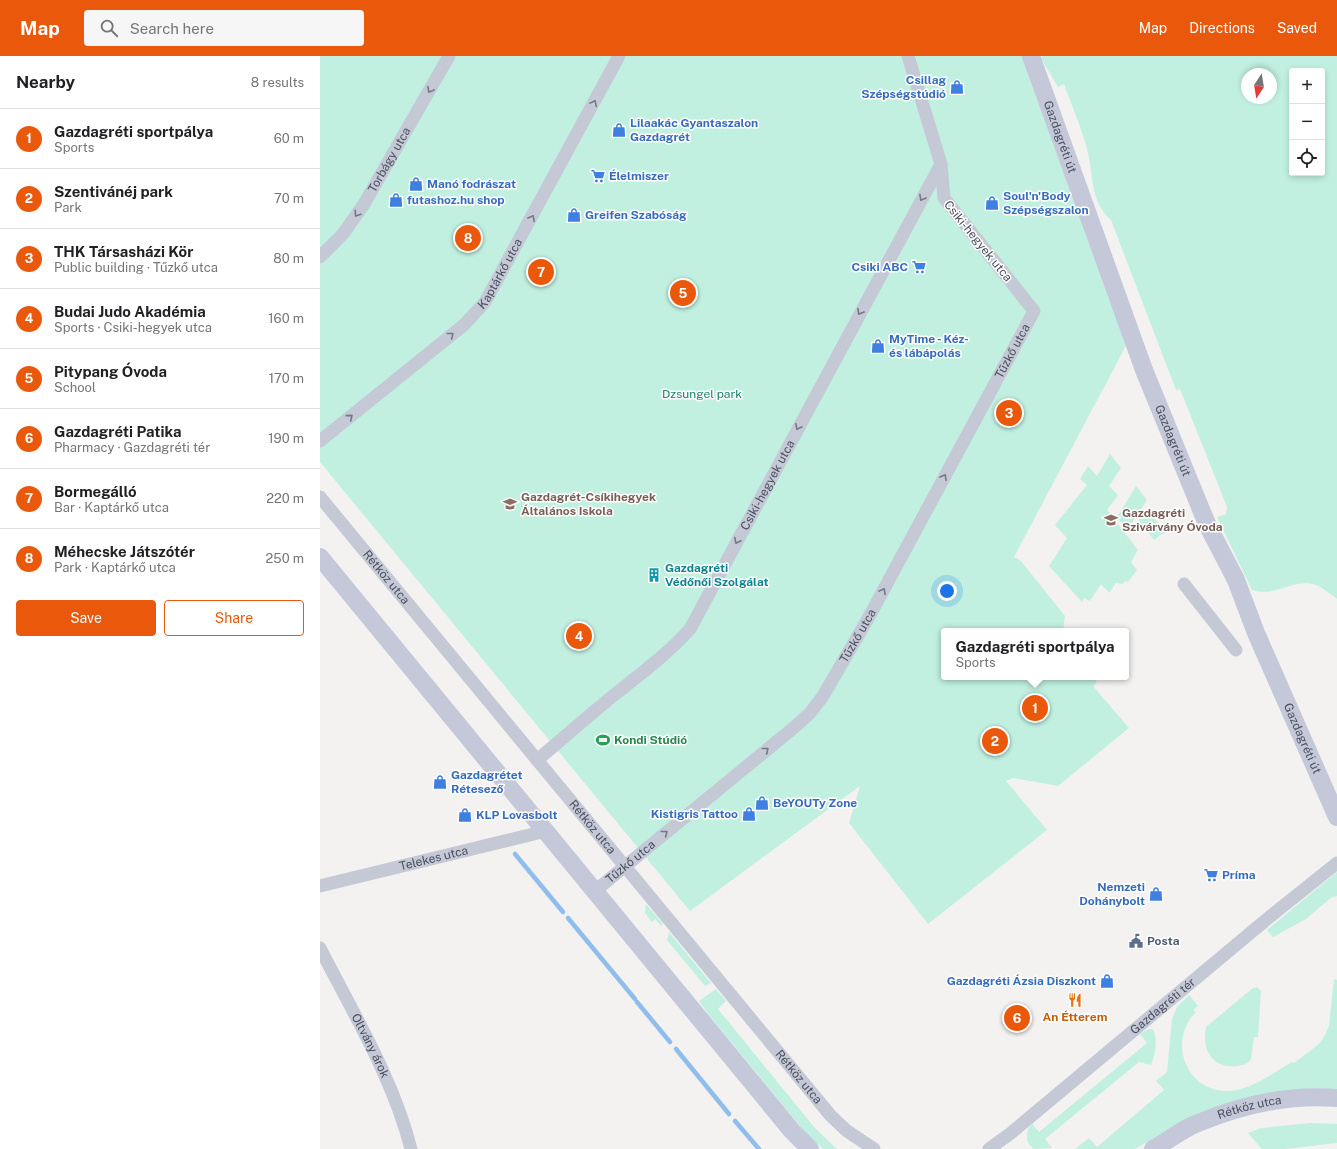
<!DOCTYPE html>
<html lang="en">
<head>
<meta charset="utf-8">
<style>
  body { margin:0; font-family:"Public Sans",sans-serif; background:#f6f6f6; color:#202124 }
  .controls { position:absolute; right:12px; top:12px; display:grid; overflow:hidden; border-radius:4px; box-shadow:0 2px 6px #0003 }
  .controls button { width:36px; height:36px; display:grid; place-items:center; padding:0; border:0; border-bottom:1px solid #e0e0e0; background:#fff; color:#202124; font:20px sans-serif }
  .compass { position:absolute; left:921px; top:12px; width:36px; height:36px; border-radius:50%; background:#fff; box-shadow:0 2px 6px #0003; rotate:192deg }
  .you { position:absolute; left:627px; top:535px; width:14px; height:14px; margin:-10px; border:3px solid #fff; border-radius:50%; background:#1a73e8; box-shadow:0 0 0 6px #1a73e833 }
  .badge { display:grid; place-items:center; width:26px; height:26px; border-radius:50%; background:#ea580c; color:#fff; font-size:13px; font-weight:700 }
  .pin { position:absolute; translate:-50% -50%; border:2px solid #fff; box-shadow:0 1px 4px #0006 }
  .popup { position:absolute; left:621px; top:572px; width:188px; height:52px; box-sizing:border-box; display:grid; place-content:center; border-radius:4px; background:#fff; filter:drop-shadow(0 1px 3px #0005); font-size:13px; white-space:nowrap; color:#757577 }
  .popup b { font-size:15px; color:#202124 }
  .popup::after { content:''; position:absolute; left:50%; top:100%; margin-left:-8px; border:8px solid transparent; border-top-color:#fff }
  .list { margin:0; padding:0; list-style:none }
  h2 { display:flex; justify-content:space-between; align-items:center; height:52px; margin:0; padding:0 16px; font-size:17px }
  h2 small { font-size:13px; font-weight:400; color:#757577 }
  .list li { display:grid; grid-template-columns:26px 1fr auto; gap:12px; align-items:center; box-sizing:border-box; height:60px; padding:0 16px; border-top:1px solid #e0e0e0 }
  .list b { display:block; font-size:15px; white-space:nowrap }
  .list p { margin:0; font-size:13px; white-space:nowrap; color:#757577 }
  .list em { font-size:13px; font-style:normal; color:#757577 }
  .actions { display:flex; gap:8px; padding:12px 16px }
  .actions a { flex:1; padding:9px 0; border:1px solid #ea580c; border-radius:4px; text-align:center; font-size:14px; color:#ea580c }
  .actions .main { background:#ea580c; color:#fff }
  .icon { flex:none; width:22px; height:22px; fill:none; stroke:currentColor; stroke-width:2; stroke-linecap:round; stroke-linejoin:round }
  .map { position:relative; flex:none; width:1017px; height:1093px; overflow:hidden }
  header { display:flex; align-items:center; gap:24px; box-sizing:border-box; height:56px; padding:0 20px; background:#ea580c; color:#fff }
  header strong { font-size:19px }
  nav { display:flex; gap:22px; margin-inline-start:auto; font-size:14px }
  .search { width:280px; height:36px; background:#f6f6f6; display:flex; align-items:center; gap:10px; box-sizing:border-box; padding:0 14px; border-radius:4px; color:#757577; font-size:15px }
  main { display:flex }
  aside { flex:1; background:#fff }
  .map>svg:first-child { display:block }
  .green { fill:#c1f0e1; fill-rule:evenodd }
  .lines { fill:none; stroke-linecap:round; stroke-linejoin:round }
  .stream { stroke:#8fbdec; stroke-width:4.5 }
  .street { stroke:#c5c9d5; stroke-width:13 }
  .secondary { stroke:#c4c8d9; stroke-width:18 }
  .oneway { stroke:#747988 }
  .labels { text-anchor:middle; stroke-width:3; stroke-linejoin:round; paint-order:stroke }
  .shop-label { font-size:12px; font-weight:bold; fill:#366cbe; stroke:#fff; text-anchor:start }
  .street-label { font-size:12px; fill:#494e5f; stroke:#fff }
  .park-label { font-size:12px; fill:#18816c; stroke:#fff }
  .education-label { font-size:12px; font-weight:bold; fill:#785e54; stroke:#fff; text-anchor:start }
  .culture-label { font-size:12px; font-weight:bold; fill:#0d838f; stroke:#fff; text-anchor:start }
  .leisure-label { font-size:12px; font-weight:bold; fill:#27864d; stroke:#fff; text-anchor:start }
  .service-label { font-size:12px; font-weight:bold; fill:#4e5e75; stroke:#fff; text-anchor:start }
  .food-label { font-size:12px; font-weight:bold; fill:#c56008; stroke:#fff }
</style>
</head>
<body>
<header>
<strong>Map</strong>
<div class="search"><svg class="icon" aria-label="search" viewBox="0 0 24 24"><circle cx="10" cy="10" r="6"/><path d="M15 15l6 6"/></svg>Search here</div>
<nav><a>Map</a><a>Directions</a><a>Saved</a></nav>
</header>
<main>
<aside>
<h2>Nearby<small>8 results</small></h2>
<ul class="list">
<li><span class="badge">1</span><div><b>Gazdagréti sportpálya</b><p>Sports</p></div><em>60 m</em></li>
<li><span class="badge">2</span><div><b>Szentivánéj park</b><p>Park</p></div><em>70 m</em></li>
<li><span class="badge">3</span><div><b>THK Társasházi Kör</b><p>Public building · Tűzkő utca</p></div><em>80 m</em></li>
<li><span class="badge">4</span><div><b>Budai Judo Akadémia</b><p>Sports · Csiki-hegyek utca</p></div><em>160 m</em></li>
<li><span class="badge">5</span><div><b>Pitypang Óvoda</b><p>School</p></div><em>170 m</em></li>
<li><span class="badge">6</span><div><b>Gazdagréti Patika</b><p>Pharmacy · Gazdagréti tér</p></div><em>190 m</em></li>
<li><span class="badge">7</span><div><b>Bormegálló</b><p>Bar · Kaptárkő utca</p></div><em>220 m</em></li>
<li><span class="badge">8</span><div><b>Méhecske Játszótér</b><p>Park · Kaptárkő utca</p></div><em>250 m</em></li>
</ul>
<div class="actions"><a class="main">Save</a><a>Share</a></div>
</aside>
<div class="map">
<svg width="1017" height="1093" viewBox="0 0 1017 1093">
  <rect width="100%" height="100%" fill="#f3f2f1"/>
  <g class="green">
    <polygon points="0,0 702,0 808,286 694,501 701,505 745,560 743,575 624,575 624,621 773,621 777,626 773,630 809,672 738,730 693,722 686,725 727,774 608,868 529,767 540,730 370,855 0,406"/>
    <path d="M 723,0 L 1017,0 L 1017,543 C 1011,539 1004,532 996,529 C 974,521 956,542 932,534 L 897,461 L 906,458 L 907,451 L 860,333 L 856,334 L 791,164 C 769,144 774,119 767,93 C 761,71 752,50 744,28 L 738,31 L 720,1 ZM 972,15 L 1002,15 L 1002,117 L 972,117 ZM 927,18 L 951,18 L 951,42 L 927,42 Z"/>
    <polygon points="790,398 801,412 789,430 798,439 787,454 818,494 811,506 817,514 808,526 806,525 802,528 796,527 789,537 781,528 770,545 764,542 762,546 729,510 747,482 735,469 767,429 760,423 768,410 777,420"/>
    <polygon points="816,430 827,444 807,474 797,461"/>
    <polygon points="829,455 845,476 834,484 818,463"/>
    <polygon points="1017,816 1017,840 1012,841 986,863 953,881 947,874"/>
    <polygon points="326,848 343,868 341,870 335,863 332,866 325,857"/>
    <polygon points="349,876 391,927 385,930 347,884"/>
    <path d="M 1014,923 L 1017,924 L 1017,1037 L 847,1075 L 815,1093 L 755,1093 L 769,1082 L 777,1091 L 844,1034 L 836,1025 L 847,1016 L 852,963 L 857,951 L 869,939 L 878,950 L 873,954 L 876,956 C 847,985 866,1036 908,1035 C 932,1034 953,1017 972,1006 L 974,1007 L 999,988 L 1005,979 L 1009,970 Z"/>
    <path d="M 937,931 L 941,935 L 938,981 L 934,981 L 931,1003 C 928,1008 923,1009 917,1010 C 893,1013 881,994 886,971 L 933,932 Z"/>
    <polygon points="396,933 406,945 398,953 494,1071 517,1093 503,1093 485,1076 388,958 379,945"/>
    <path d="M 828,973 L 832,973 C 839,980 835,1001 831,1009 L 819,1006 L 725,1083 L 732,1092 L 714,1093 L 708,1087 L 707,1082 L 708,1073 L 712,1068 L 719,1076 L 827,987 L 820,978 Z"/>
    <polygon points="991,1067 1017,1068 1017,1087 965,1093 942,1093 928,1077 941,1072"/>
  </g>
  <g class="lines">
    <g class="stream">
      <polyline points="195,798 243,856"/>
      <polyline points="248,862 315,943"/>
      <polyline points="317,946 350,986"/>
      <polyline points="356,993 409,1058"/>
      <polyline points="415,1065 439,1093"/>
    </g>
    <g class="street">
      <path id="s1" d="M 0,201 L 23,178 L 44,148 L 129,0"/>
      <path id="s2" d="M 0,385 L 145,268 L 165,246 L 299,0"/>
      <path id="s3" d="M 0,441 L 511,1060 L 527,1075 L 554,1093"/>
      <polyline points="864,528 916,594"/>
      <path id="s4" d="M 217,704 C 239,686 260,667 282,649 C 312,624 344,602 370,573 L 621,108"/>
      <path id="s5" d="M 0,830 L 226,775"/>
      <path id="s6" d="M 275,835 L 477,669 L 490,657 L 503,640 L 550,559 L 714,255 L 624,142 L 621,108 L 588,0"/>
      <path id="s7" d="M 0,892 C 33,957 73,1022 91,1093"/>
      <path id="s8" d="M 669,1093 L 691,1077 L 947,863 L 1017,807"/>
    </g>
    <g class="secondary">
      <path id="s9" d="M 711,0 L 824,314 L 887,468 L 916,524 L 936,577 L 1017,761"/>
      <polyline points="0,501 472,1075 490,1093"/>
      <path id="s10" d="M 833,1093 C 848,1085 862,1073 878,1067 C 922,1049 970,1038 1017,1042"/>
    </g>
  </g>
  <defs><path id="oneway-chevron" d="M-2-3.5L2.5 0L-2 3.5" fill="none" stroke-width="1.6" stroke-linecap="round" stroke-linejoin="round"/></defs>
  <g class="oneway">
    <use href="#oneway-chevron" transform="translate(110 34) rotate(119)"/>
    <use href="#oneway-chevron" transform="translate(274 47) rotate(-62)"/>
    <use href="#oneway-chevron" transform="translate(602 142) rotate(119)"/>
    <use href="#oneway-chevron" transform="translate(37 158) rotate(124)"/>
    <use href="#oneway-chevron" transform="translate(212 162) rotate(-61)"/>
    <use href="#oneway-chevron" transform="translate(540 256) rotate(119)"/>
    <use href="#oneway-chevron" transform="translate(131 279) rotate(-39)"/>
    <use href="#oneway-chevron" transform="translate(30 361) rotate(-40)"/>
    <use href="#oneway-chevron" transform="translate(478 371) rotate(118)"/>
    <use href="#oneway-chevron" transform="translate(624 421) rotate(-61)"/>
    <use href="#oneway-chevron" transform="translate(417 485) rotate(117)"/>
    <use href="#oneway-chevron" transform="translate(563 535) rotate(-62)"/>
    <use href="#oneway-chevron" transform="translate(446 694) rotate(-39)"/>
    <use href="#oneway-chevron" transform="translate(345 777) rotate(-38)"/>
  </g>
  <defs>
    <symbol id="shop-bare" viewBox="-9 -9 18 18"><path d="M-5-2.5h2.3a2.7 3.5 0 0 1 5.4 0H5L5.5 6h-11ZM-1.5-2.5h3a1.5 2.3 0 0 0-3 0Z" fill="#3f7fe0" stroke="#fff" stroke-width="2.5" paint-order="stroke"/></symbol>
    <symbol id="supermarket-bare" viewBox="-9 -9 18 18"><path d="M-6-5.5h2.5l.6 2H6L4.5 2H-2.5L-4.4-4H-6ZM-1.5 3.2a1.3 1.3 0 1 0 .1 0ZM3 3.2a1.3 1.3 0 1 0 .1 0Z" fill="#3f7fe0" stroke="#fff" stroke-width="2.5" paint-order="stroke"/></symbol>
    <symbol id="school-bare" viewBox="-9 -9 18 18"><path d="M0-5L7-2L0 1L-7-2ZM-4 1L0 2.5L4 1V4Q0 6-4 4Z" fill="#8d6e63" stroke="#fff" stroke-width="2.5" paint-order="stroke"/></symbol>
    <symbol id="building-bare" viewBox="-9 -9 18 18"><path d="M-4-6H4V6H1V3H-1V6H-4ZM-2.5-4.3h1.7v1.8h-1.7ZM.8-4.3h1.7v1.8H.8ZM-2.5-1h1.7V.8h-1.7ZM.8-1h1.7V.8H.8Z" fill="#0f9aa8" stroke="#fff" stroke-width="2.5" paint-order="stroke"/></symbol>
    <symbol id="stadium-bare" viewBox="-9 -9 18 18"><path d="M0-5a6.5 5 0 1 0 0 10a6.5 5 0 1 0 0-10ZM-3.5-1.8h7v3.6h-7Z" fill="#2e9e5b" stroke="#fff" stroke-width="2.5" paint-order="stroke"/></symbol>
    <symbol id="civic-bare" viewBox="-9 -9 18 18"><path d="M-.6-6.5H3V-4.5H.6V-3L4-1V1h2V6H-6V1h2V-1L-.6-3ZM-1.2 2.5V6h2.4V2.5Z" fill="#5c6f8a" stroke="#fff" stroke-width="2.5" paint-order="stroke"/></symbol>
    <symbol id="restaurant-bare" viewBox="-9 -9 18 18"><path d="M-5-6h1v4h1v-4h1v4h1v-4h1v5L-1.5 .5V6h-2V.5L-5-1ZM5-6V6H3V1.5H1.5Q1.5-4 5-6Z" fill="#e8710a" stroke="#fff" stroke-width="2.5" paint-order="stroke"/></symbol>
  </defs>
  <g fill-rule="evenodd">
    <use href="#shop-bare" x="627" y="21" width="20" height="20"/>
    <use href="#shop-bare" x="289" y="64" width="20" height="20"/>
    <use href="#supermarket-bare" x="268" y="110" width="20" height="20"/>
    <use href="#shop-bare" x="86" y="118" width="20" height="20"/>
    <use href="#shop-bare" x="66" y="134" width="20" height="20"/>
    <use href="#shop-bare" x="662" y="137" width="20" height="20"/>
    <use href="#shop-bare" x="244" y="149" width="20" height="20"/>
    <use href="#supermarket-bare" x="589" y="201" width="20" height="20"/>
    <use href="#shop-bare" x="548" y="280" width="20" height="20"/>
    <use href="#school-bare" x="180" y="438" width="20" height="20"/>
    <use href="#school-bare" x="781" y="454" width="20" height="20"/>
    <use href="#building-bare" x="324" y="509" width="20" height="20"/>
    <use href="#stadium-bare" x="273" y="674" width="20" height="20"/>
    <use href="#shop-bare" x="110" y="716" width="20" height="20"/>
    <use href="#shop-bare" x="432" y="737" width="20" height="20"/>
    <use href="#shop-bare" x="419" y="748" width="20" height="20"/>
    <use href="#shop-bare" x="135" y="749" width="20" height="20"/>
    <use href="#supermarket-bare" x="881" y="809" width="20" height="20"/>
    <use href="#shop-bare" x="826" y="828" width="20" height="20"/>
    <use href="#civic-bare" x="806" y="875" width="20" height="20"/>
    <use href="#shop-bare" x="777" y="915" width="20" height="20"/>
    <use href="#restaurant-bare" x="745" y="934" width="20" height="20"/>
  </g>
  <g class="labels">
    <g class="shop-label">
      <text x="626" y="28" text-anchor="end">Csillag<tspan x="626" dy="14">Szépségstúdió</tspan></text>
      <text x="310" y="71">Lilaakác Gyantaszalon<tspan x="310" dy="14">Gazdagrét</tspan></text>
      <text x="289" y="124">Élelmiszer</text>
      <text x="107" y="132">Manó fodrászat</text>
      <text x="683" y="144">Soul'n'Body<tspan x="683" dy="14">Szépségszalon</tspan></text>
      <text x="87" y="148">futashoz.hu shop</text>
      <text x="265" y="163">Greifen Szabóság</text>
      <text x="588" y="215" text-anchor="end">Csiki ABC</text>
      <text x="569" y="287">MyTime - Kéz-<tspan x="569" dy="14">és lábápolás</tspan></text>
      <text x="131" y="723">Gazdagrétet<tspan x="131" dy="14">Rétesező</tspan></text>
      <text x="453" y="751">BeYOUTy Zone</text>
      <text x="418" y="762" text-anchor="end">Kistigris Tattoo</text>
      <text x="156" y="763">KLP Lovasbolt</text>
      <text x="902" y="823">Príma</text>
      <text x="825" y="835" text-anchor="end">Nemzeti<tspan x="825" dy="14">Dohánybolt</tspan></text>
      <text x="776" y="929" text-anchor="end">Gazdagréti Ázsia Diszkont</text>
    </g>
    <g class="street-label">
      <text dy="4" stroke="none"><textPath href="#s9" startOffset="86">Gazdagréti út</textPath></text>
      <text dy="4" stroke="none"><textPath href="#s1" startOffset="120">Torbágy utca</textPath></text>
      <text transform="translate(658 185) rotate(51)" y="4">Csiki-hegyek utca</text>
      <text dy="4" stroke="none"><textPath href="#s2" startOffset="248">Kaptárkő utca</textPath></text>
      <text dy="4" stroke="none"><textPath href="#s6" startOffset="694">Tűzkő utca</textPath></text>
      <text dy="4" stroke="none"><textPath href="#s9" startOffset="410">Gazdagréti út</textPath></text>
      <text dy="4" stroke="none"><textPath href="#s4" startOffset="365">Csiki-hegyek utca</textPath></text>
      <text dy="4" stroke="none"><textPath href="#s3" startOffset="104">Rétköz utca</textPath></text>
      <text dy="4" stroke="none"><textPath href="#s6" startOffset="370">Tűzkő utca</textPath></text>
      <text dy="4" stroke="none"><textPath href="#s9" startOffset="735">Gazdagréti út</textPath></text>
      <text dy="4" stroke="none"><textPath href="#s3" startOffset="428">Rétköz utca</textPath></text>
      <text dy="4" stroke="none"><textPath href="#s5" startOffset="117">Telekes utca</textPath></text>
      <text dy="4" stroke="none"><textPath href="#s6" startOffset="46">Tűzkő utca</textPath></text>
      <text dy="4" stroke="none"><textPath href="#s8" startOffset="225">Gazdagréti tér</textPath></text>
      <text dy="4" stroke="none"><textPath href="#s7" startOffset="110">Oltvány árok</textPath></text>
      <text dy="4" stroke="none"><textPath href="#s3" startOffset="752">Rétköz utca</textPath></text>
      <text dy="4" stroke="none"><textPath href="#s10" startOffset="106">Rétköz utca</textPath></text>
    </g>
    <g class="park-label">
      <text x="382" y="342">Dzsungel park</text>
    </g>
    <g class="education-label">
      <text x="201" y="445">Gazdagrét-Csíkihegyek<tspan x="201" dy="14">Általános Iskola</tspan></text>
      <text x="802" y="461">Gazdagréti<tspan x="802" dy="14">Szivárvány Óvoda</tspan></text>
    </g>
    <g class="culture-label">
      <text x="345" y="516">Gazdagréti<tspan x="345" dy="14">Védőnői Szolgálat</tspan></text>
    </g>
    <g class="leisure-label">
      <text x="294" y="688">Kondi Stúdió</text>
    </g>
    <g class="service-label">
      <text x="827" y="889">Posta</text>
    </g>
    <g class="food-label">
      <text x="755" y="965">An Étterem</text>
    </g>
  </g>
</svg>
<div class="controls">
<button>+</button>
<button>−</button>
<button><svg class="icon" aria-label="locate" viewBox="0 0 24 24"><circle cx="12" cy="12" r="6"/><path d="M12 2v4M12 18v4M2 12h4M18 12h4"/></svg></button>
</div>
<svg class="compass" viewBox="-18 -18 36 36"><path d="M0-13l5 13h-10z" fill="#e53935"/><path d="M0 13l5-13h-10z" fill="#757577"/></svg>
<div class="you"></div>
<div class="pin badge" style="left:715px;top:652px">1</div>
<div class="popup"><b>Gazdagréti sportpálya</b>Sports</div>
<div class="pin badge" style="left:675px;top:685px">2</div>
<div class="pin badge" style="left:689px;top:357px">3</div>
<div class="pin badge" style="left:259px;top:580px">4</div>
<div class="pin badge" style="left:363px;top:237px">5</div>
<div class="pin badge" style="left:697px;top:962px">6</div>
<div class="pin badge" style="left:221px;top:216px">7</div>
<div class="pin badge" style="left:148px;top:182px">8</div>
</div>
</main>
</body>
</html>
